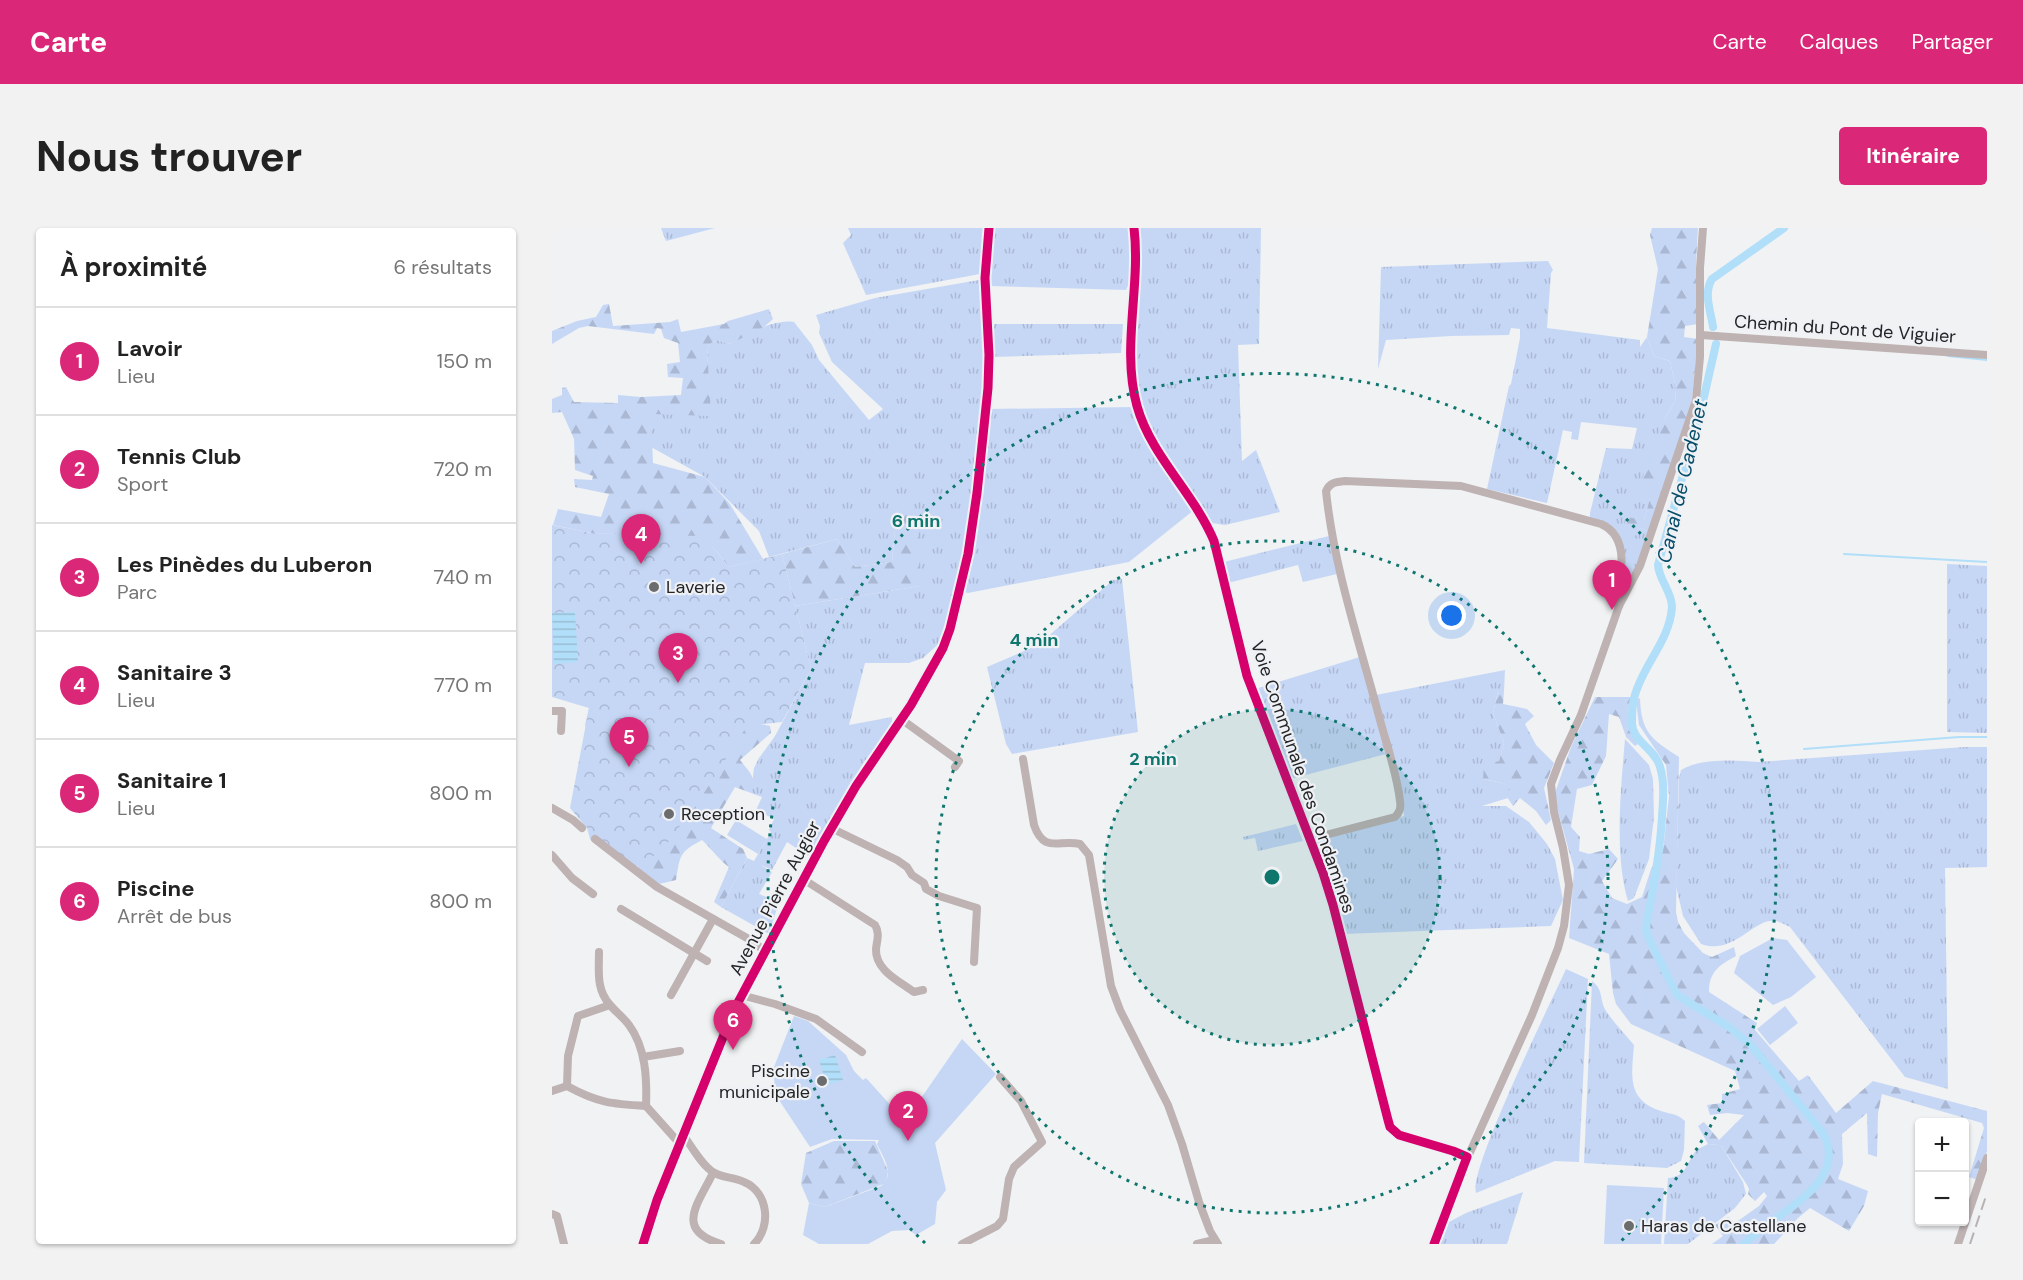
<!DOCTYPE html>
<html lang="fr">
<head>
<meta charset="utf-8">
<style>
  body { margin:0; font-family:"DM Sans",sans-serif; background:#f2f2f2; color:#222 }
  .controls { position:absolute; right:18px; bottom:18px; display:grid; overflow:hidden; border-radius:6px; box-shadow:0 2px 4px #0004 }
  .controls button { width:54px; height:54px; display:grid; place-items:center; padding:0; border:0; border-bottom:2px solid #e0e0e0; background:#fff; color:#222; font:30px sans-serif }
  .you { position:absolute; left:900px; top:388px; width:21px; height:21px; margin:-15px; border:4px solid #fff; border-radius:50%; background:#1a73e8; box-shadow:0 0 0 9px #1a73e833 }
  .badge { display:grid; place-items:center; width:39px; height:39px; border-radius:50%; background:#db2777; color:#fff; font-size:20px; font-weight:700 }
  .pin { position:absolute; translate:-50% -50px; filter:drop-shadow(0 2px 3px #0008) }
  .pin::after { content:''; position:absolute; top:32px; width:21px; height:18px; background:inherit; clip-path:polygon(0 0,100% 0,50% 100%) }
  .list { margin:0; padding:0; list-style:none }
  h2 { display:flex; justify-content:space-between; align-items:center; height:78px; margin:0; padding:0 24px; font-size:26px }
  h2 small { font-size:20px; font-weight:400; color:#767676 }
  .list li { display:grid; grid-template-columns:39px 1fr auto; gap:18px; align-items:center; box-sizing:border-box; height:108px; padding:0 24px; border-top:2px solid #e0e0e0 }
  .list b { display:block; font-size:22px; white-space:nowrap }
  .list p { margin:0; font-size:20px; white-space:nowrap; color:#767676 }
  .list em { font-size:20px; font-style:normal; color:#767676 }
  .map { position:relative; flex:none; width:1435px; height:1016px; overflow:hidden; border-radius:6px }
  header { display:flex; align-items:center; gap:36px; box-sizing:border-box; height:84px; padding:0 30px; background:#db2777; color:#fff }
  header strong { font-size:28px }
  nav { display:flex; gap:33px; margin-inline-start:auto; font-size:21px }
  .intro { display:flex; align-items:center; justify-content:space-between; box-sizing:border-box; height:144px; padding:0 36px }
  h1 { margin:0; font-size:42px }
  .button { padding:15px 27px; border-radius:6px; background:#db2777; color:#fff; font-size:21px; font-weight:700 }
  main { display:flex; gap:36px; padding:0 36px }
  aside { flex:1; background:#fff; border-radius:6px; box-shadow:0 2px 4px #0004 }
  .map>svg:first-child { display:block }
  .grass { fill:url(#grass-tufts) }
  .forest { fill:url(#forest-firs) }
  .park { fill:url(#park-crowns) }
  .pitch { fill:#c6d7f6 }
  .water { fill:url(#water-rules) }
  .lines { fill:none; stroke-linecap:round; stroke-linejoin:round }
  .stream { stroke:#b1def8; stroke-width:2 }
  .canal { stroke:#b1def8; stroke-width:8 }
  .street { stroke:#beb2b3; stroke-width:8 }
  .rail { stroke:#b8b2b3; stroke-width:2; stroke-dasharray:12 6; stroke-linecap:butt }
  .cycleway-casing { stroke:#eff1f5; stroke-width:13 }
  .cycleway { stroke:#d6006c; stroke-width:9 }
  .ring { fill:none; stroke:#0f766e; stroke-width:3; stroke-dasharray:3 6 }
  .poi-dot { fill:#6b6c6d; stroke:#eff1f5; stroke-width:2 }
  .labels { text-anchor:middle; stroke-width:4.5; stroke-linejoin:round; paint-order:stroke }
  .street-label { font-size:18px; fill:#232425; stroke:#eff1f5 }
  .poi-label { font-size:18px; fill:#232425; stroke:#eff1f5; text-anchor:start }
  .water-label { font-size:20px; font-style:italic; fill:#064d6a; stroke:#eff1f5 }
  .centre { fill:#0f766e; stroke:#eff1f5; stroke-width:3 }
  .ring-label { font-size:18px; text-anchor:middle; font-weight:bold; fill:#0f766e; stroke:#eff1f5; stroke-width:4.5; stroke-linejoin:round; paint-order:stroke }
</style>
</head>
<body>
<header>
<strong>Carte</strong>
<nav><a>Carte</a><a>Calques</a><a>Partager</a></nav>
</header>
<div class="intro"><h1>Nous trouver</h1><a class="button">Itinéraire</a></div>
<main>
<aside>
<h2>À proximité<small>6 résultats</small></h2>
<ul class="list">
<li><span class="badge">1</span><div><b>Lavoir</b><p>Lieu</p></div><em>150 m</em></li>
<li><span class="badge">2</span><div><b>Tennis Club</b><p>Sport</p></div><em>720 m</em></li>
<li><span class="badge">3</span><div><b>Les Pinèdes du Luberon</b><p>Parc</p></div><em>740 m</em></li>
<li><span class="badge">4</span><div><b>Sanitaire 3</b><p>Lieu</p></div><em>770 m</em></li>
<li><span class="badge">5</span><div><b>Sanitaire 1</b><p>Lieu</p></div><em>800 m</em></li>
<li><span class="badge">6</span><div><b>Piscine</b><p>Arrêt de bus</p></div><em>800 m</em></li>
</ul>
</aside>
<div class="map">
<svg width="1435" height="1016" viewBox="0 0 1435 1016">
  <defs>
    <pattern id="grass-tufts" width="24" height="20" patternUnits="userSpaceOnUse" patternTransform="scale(1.5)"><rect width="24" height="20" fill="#c6d7f6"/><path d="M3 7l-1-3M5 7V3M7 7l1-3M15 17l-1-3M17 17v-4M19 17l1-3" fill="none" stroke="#aab8d3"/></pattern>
    <pattern id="forest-firs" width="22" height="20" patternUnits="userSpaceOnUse" patternTransform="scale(1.5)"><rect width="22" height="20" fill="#c6d7f6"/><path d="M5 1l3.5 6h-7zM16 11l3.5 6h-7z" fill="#aab8d3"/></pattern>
    <pattern id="park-crowns" width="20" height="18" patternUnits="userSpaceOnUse" patternTransform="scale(1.5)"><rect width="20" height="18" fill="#c6d7f6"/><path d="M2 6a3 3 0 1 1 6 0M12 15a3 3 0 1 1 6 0" fill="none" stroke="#aab8d3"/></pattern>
    <pattern id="water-rules" width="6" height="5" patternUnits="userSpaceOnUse" patternTransform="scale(1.5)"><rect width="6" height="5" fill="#b1def8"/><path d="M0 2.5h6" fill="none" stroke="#98bed4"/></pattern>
  </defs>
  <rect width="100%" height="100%" fill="#f0f2f4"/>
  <g class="grass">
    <polygon points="109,0 163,0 114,13"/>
    <polygon points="296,0 432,0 428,46 314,67 291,15 299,7"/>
    <polygon points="440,0 579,0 580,49 574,62 437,58"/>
    <path d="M 586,0 L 709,0 L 707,116 L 686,117 L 690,233 L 704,222 L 728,284 L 673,297 L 660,295 C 639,261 609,228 594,190 C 573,137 584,65 587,8 Z"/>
    <polygon points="996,33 1001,42 999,45 995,100 1088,112 1088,119 1095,109 1102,128 1118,133 1124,161 1123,173 1113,190 1098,270 1092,292 1066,305 1058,297 1038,290 1038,285 1054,220 1080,221 1085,200 1029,194 1026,212 1019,211 1020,204 1011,202 995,275 935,261 957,158 959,156 968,110 968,101 959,100 957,107 899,108 834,112 826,141 829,39"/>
    <path d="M 427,52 L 430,56 L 434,129 L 433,163 L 420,286 L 405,362 L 391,412 L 371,430 L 357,435 L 313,435 L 297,497 L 340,489 L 340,498 L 312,534 L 256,628 L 235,614 L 220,642 L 209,637 L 220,644 L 207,666 L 227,674 L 217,706 L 169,679 L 195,630 L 202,633 L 219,604 L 217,602 L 222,591 L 204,582 L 210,569 L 199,565 L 202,540 L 207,530 L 223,508 L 259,441 L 243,378 L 368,358 L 345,282 L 340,334 L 303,339 L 285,311 L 217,329 L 207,303 L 153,249 L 99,219 L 99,185 L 158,185 L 155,118 L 165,112 L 178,116 C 197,106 220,91 242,94 L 260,117 L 267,132 L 317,192 L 331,181 L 280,134 L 267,105 L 268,98 L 264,87 L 323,70 Z"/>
    <polygon points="439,96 571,96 569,125 441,129"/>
    <polygon points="582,179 642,282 577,334 416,365 412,364 423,308 437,181"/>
    <polygon points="1088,300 1098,304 1086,335 1069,367 1070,314"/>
    <polygon points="777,308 785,346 751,354 746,337 676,355 672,334"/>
    <polygon points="1395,336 1435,338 1435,505 1395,504"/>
    <polygon points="570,351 586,504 460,526 454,516 435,439 486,417 561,352"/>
    <polygon points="808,429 834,526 738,551 703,461"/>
    <polygon points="953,442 952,463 946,463 941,485 952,515 947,533 931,551 950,555 959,561 954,566 956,570 930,578 954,578 977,594 995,616 1003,631 1011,672 999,698 792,706 762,616 766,612 852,588 850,572 824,467"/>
    <path d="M 1073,511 L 1097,537 L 1101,551 L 1102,589 L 1097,631 L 1082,670 L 1076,673 C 1062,628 1069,558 1073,511 Z"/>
    <path d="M 1412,519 L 1435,519 L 1435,639 L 1393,640 L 1396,861 L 1353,849 L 1238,699 C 1233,697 1229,694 1224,693 C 1202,689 1182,728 1149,716 L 1131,688 L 1124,658 L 1127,551 L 1129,542 C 1148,530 1184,532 1206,534 Z"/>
    <polygon points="744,596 751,613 706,623 703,610 692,612 691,609"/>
    <path d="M 1014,741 L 1036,751 L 1027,934 L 1003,933 L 924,965 C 916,943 999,774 1014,741 Z"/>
    <path d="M 1040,753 C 1052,762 1047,771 1054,783 C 1062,795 1073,806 1082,817 C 1080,845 1074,870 1106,882 C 1116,886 1125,885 1133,893 L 1132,922 L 1129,933 L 1115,940 L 1032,935 Z"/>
    <path d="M 1156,916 L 1167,917 L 1170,919 L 1191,954 L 1194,966 L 1183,980 L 1136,1016 L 1112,1016 L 1116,950 C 1134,949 1134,936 1143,924 C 1146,920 1151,919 1156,916 Z"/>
    <polygon points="971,964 955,1016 889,1016 897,994 914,985"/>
  </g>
  <g class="forest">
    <polygon points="1100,0 1146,0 1144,34 1146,96 1133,98 1132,109 1146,111 1140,171 1098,304 1088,300 1084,307 1070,314 1066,305 1070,302 1075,289 1092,292 1098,270 1086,261 1113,190 1123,173 1124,161 1118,133 1102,128 1095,109 1106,41 1098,7"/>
    <polygon points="57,76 61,98 118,94 126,91 129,104 172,96 176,93 217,81 221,91 212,99 178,116 165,112 155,118 159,188 99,186 101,235 153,249 178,276 211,331 177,339 160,318 106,311 101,299 87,307 40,305 1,297 6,281 49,289 57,266 23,259 22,251 40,252 41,248 23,242 22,211 10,184 0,185 0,171 10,167 10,160 14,159 22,174 66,175 66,167 89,169 129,167 131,150 116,149 115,136 128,134 126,115 112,110 109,101 105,100 102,106 36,98 27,100 0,116 0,103 25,93 44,89 51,77"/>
    <polygon points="345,282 366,286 368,358 243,378 230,326 285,311 303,339 340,334"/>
    <path d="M 0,351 L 194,493 L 218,498 L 219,505 L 188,532 C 197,544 206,550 199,565 L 183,559 L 159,600 L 191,621 L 195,630 L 169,679 L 162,674 L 177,639 C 166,631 160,621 150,612 C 127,624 128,628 124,652 L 107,656 L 89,643 L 83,635 L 33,497 L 37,480 Z"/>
    <polygon points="946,463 952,463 951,476 975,481 982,488 973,496 984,517 1002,535 992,560 999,592 994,597 984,583 968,570 961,578 953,566 958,561 950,555 931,551 932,537 947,533 952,515 941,485"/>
    <path d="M 1043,469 L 1079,469 C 1074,487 1077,501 1086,516 L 1083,518 L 1074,509 L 1067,489 L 1057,486 L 1054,528 L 1040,557 L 1025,561 L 1019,599 L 1028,609 L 1027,623 L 1037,626 L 1057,621 L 1066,631 L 1050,653 L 1060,670 L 1075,676 L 1090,669 L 1099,641 L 1111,623 L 1117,568 L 1114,537 L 1087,497 L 1084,472 L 1088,470 C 1089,504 1099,511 1127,529 L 1124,684 L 1126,694 L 1132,705 L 1151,725 L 1160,729 L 1182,719 L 1184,728 C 1168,737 1157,743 1157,764 L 1205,795 L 1203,802 L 1247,853 L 1256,847 L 1284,885 L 1321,853 L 1435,883 L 1435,923 L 1426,952 L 1417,949 L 1432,900 L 1430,895 L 1330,866 L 1326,885 L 1325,929 L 1316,926 L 1315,885 L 1290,906 L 1291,936 L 1286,951 L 1316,963 L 1312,978 L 1297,1003 L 1258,980 L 1246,990 L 1222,1016 L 1160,1016 L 1171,1008 L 1163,997 L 1176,989 L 1183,995 L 1207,978 L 1215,968 L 1212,964 L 1203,973 L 1196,966 L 1197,961 L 1195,957 L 1170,919 L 1166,917 L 1156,916 L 1146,898 L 1152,894 L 1167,912 L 1192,887 L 1175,885 L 1158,887 L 1155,877 L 1170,875 L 1170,866 L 1188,861 L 1183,843 L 1079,796 L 1064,776 L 1061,765 L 1057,726 L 1017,710 L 1022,641 L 1004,576 L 1004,562 L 1019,519 Z"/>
    <polygon points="282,913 323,913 336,943 334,955 273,979 257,975 249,956 254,925"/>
  </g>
  <path class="park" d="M 0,297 L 40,305 L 146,308 L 160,318 L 177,339 L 230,326 L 259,441 L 230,494 L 195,498 L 134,593 L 132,592 C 114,618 107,630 76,641 L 38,611 L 35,600 L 18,580 L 37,480 L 0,469 Z"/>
  <g class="pitch">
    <polygon points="184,592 215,611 206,626 175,607"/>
    <polygon points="1221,710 1235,712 1264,749 1239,769 1221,777 1182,745 1188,728"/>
    <polygon points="1233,778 1246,795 1218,817 1205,801"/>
    <path d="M 242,788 L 256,793 L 294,827 L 302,843 L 311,852 L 314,850 L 342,881 L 339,886 L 347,887 L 365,876 L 410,811 L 444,846 L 383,915 L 394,962 L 385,974 L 383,996 L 364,1007 L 357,1002 L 340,1003 L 316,1016 L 267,1016 L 251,1007 L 257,975 L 273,979 L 329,958 C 344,947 331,929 325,916 L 327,912 L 280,911 L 258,919 L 223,866 L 222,849 L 226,846 L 222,839 Z"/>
    <polygon points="1055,957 1112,960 1109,1016 1052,1016"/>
  </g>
  <g class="water">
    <polygon points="23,384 26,434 2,436 0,385"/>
    <polygon points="283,827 291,852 275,857 267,832"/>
  </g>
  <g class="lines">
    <g class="stream">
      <polyline points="1396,128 1435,132"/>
      <polyline points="1292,326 1435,334"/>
      <polyline points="1252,521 1407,509 1435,509"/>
    </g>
    <g class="canal">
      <path d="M 1161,99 C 1159,84 1151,65 1160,51 L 1232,0"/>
      <path d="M 1164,116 L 1149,182 L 1106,337 C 1107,352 1120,364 1120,379 C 1118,412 1091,437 1083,467 C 1080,475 1080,486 1080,494 C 1079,513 1104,521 1108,539 C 1113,555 1111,572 1110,589 C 1108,624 1102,658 1095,692 L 1094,702 L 1097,711 L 1125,767 L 1177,799 L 1198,816 L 1271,905 C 1299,957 1220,986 1192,1016"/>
    </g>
    <g class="street">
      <path d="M 582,0 C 589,59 569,120 585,178 C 599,228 642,265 662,313 L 695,448 L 771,645 L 781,677 L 836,892 L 838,899 L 847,907 L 901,923 L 915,929"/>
      <polyline points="1149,107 1435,127"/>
      <polyline points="0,483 10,483 9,503"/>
      <polyline points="349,491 407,533 403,539"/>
      <path d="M 471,531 L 482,597 C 492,626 507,611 528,616 L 537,627 L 559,758 L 568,782 L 616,877 L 630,916 L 647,974 L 658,1003 L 666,1016"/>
      <polyline points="0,580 21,592 30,600"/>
      <polyline points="279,600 345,632 355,639 360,647 372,655 374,661 387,668 425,680 422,734"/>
      <polyline points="43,611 105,659 202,714 212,723"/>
      <path d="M 758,611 L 843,589 C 848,584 849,580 848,573 C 845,546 835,518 828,492 C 808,416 782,341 774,263 C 778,254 784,254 793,253 L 909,258 L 1049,296 C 1079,309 1069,349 1063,374 L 1067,378"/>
      <polyline points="0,627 20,650 41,666"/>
      <path d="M 251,651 L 323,697 C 328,705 325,712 324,721 C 323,742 347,753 362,764 L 371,762"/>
      <polyline points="69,681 155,733"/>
      <path d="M 47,724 C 47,744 44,761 58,777 C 64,784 72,790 77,797 C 94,820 95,851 94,878"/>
      <polyline points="119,767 161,691"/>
      <polyline points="189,767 223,776 264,791 310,824"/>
      <polyline points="91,829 128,823"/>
      <polyline points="15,858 16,828 26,788 58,777"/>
      <path d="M 0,863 L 15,858 C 46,875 60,876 94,878 L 128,916"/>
      <path d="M 132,908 C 140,919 149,936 161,944 C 169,950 182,949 192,954 C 216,964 220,998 202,1016"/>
      <path d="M 161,945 C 146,976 122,1002 169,1016"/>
      <polyline points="0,986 5,988 12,1016"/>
      <polyline points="91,1016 105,972 182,782 272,613 304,558 359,477 391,420 398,401 416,326 425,265 436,160 437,127 433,50 437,0"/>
      <polyline points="410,1016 445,998 451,991 457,951 462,939 490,914 469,873 448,849"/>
      <polyline points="645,1016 662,1012"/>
      <polyline points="882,1016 906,951 980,787 1006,720 1012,698 1017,657 1011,620 1002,584 999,556 1008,532 1029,487 1067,378 1088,338 1144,172 1148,129 1148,40 1151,0"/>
      <polyline points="1406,1016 1435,930"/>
    </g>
    <polyline class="rail" points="1418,1016 1435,965"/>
    <defs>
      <g id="cycleway">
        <path d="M 582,0 C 589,59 569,120 585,178 C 599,228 642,265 662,313 L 695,448 L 771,645 L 781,677 L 836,892 L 838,899 L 847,907 L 901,923 L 915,929 L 882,1016"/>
        <polyline points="91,1016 105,972 182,782 272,613 304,558 359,477 391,420 398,401 416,326 425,265 436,160 437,127 433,50 437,0"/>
      </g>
    </defs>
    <use href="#cycleway" class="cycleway-casing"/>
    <use href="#cycleway" class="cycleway"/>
  </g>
  <circle cx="720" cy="649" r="168" fill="#0f766e" fill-opacity=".12"/>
  <g class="ring">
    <circle cx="720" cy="649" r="168"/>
    <circle cx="720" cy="649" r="336"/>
    <path d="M373 1015A504 504 0 1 1 1067 1015"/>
  </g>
  <g class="poi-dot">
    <circle cx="102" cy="359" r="6"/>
    <circle cx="117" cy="586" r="6"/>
    <circle cx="270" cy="853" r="6"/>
    <circle cx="1077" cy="998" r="6"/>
  </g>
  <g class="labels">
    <g class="street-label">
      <text transform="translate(1293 101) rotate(4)" y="6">Chemin du Pont de Viguier</text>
      <text transform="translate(751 549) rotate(71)" y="6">Voie Communale des Condamines</text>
      <text transform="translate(223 670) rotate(-62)" y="6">Avenue Pierre Augier</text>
    </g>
    <g class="poi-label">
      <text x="114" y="365">Laverie</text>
      <text x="129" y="592">Reception</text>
      <text x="258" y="849" text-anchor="end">Piscine<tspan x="258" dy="21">municipale</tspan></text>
      <text x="1089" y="1004">Haras de Castellane</text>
    </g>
    <g class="water-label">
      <text transform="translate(1130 253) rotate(-77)" y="7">Canal de Cadenet</text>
    </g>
  </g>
  <circle cx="720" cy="649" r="9" class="centre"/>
  <g class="ring-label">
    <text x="364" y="299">6 min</text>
    <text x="482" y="418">4 min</text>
    <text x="601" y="537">2 min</text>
  </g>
</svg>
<div class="controls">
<button>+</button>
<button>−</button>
</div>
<div class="you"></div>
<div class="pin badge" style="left:1060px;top:382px">1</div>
<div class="pin badge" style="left:356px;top:913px">2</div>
<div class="pin badge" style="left:126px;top:455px">3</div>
<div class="pin badge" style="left:89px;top:336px">4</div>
<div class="pin badge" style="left:77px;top:539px">5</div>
<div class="pin badge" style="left:181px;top:822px">6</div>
</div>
</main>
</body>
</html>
